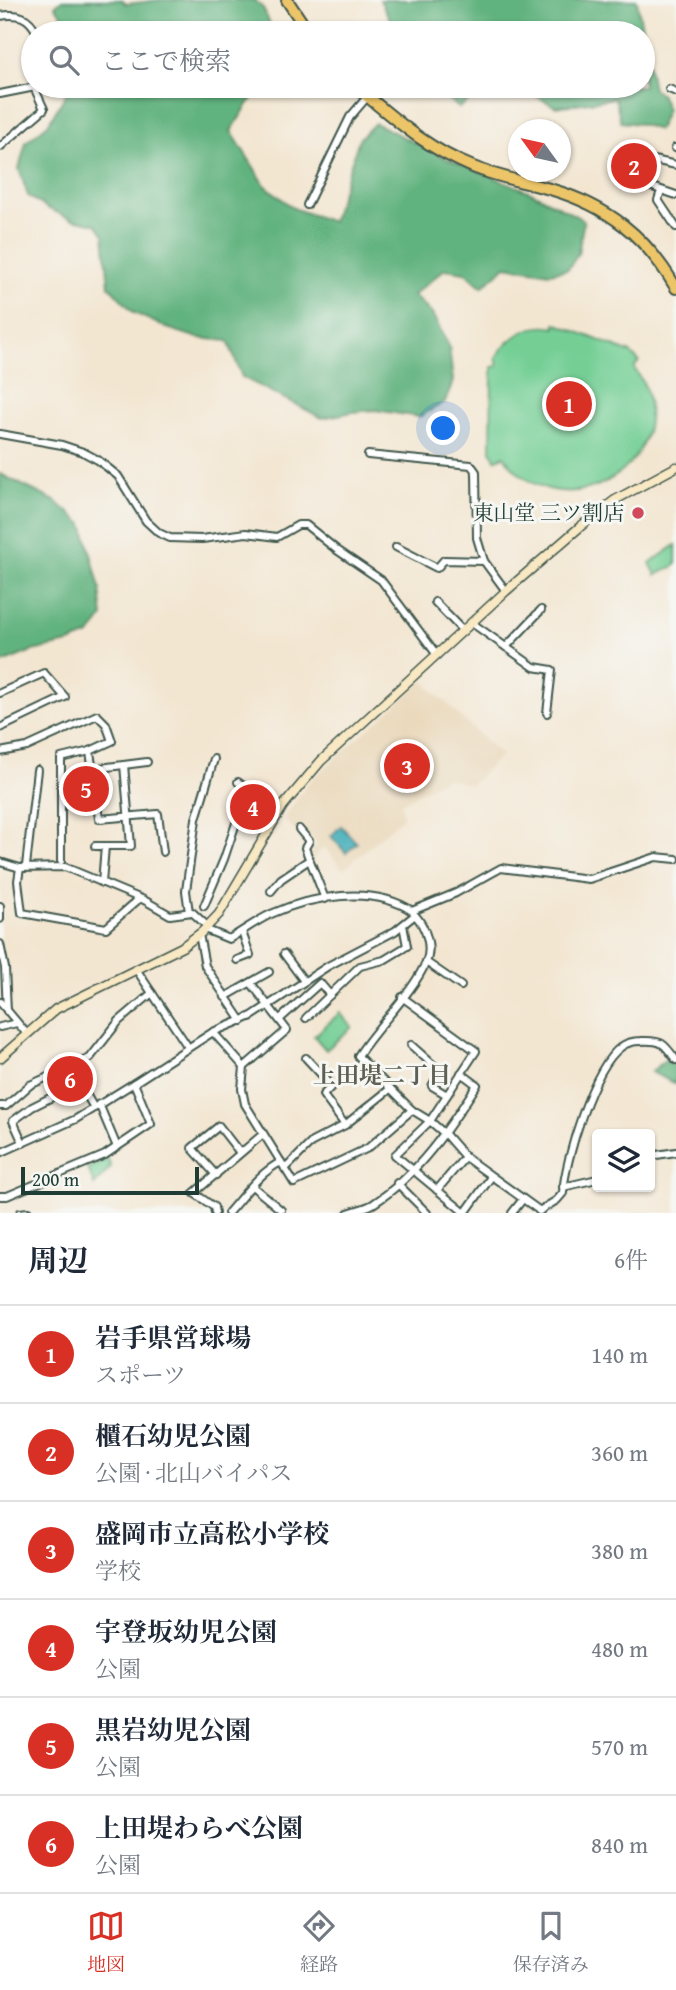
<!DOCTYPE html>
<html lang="ja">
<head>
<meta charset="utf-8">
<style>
  body { margin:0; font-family:"Gentium Book Plus","Noto Serif JP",serif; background:#f2f2f3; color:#1f2937 }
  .controls { position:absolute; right:21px; bottom:21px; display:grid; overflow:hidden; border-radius:7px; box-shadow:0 2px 5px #0004 }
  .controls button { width:63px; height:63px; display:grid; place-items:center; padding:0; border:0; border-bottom:2px solid #e0e1e3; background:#fff; color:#1f2937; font:35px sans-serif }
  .compass { position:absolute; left:508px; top:119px; width:63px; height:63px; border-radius:50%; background:#fff; box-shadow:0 2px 5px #0004; rotate:303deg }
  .scale { position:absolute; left:21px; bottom:18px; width:178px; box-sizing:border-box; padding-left:7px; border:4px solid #1f3d34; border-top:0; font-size:19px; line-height:24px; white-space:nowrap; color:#1f3d34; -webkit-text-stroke:5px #f6f6f2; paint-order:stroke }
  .you { position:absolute; left:444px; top:429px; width:24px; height:24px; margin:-18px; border:5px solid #fff; border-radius:50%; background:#1a73e8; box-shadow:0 0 0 10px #1a73e833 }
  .badge { display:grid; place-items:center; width:46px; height:46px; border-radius:50%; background:#d93025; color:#fff; font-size:23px; font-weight:700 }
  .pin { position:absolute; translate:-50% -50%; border:4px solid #fff; box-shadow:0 2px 7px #0006 }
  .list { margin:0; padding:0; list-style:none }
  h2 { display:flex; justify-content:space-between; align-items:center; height:91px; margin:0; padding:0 28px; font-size:30px }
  h2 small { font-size:23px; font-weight:400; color:#747a83 }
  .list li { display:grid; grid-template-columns:46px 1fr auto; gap:21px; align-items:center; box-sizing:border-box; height:98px; padding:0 28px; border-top:2px solid #e0e1e3 }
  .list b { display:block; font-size:26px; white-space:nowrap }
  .list p { margin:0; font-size:23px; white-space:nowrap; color:#747a83 }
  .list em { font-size:23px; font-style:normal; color:#747a83 }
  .icon { flex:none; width:38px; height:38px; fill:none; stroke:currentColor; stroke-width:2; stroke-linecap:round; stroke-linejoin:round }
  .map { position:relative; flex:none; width:676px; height:1213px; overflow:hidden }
  .search { position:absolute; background:#fff; box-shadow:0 2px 5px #0004; left:21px; right:21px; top:21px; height:77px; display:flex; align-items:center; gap:18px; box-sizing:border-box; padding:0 24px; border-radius:38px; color:#747a83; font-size:26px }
  .sheet { height:679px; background:#fff }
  nav { display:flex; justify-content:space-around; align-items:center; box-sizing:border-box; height:98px; border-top:2px solid #e0e1e3; background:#fff; font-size:19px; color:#747a83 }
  nav a { display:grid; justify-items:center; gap:4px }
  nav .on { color:#d93025 }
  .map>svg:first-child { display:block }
  .built { fill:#ead8ba }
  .green { fill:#75cf95; stroke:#4a8664; stroke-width:2 }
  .forest { fill:#60b27e; stroke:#407859; stroke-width:2 }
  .water { fill:#3babb7; stroke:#2d7476; stroke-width:2 }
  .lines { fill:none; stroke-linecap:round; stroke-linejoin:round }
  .street-casing { stroke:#3f564c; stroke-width:10 }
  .secondary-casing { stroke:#3f564c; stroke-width:11 }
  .highway-casing { stroke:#3f564c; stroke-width:14 }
  .street { stroke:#fff; stroke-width:6 }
  .secondary { stroke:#f8e8c3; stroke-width:8 }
  .highway { stroke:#edc569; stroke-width:10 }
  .poi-dot { fill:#d1495b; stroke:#f6f6f2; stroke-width:2.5 }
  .labels { text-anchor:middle; stroke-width:6; stroke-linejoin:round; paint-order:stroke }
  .poi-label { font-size:21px; fill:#1f3d34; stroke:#f6f6f2; text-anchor:end }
  .neighbourhood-label { font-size:23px; font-weight:bold; fill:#5e6053; stroke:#f6f6f2 }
</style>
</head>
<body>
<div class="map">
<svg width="676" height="1213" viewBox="0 0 676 1213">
  <rect width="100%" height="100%" fill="#f6f6f2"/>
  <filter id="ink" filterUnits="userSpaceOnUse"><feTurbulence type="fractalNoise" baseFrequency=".0143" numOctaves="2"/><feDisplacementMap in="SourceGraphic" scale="14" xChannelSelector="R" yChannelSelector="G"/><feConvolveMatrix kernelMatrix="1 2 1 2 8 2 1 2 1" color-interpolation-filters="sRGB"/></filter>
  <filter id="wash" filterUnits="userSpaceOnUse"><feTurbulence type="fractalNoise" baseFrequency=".00686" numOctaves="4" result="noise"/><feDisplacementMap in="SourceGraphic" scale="28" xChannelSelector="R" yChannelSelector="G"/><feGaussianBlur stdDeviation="1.57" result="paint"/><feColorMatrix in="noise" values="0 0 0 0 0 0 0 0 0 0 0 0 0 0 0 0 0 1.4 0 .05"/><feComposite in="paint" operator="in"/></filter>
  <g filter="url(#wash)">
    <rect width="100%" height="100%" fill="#f3e6d1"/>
    <polygon class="built" points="423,681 501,755 471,785 446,778 401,803 403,817 343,870 324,847 314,859 309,855 316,844 303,830 306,823 296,832 284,818 310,781"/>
    <g class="green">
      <path d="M 555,323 L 631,353 L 639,361 L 634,368 C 638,374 643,381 645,387 C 673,473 556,533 504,456 L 495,460 L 491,450 L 492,367 L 498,366 L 496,357 C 510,337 530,322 555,328 Z"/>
      <polygon points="676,545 676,565 656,575 650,563"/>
      <polygon points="340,1013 352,1027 326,1050 314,1036"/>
      <polygon points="107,1158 111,1167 94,1185 88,1168"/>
    </g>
    <g class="forest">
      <polygon points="62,0 122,0 126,4 161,0 254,0 263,8 274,33 75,33 55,6"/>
      <polygon points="380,0 637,0 653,89 660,94 667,109 658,130 641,124 621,122 615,98 556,107 518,86 643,86 643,33 397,33"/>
      <polygon points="71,86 260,86 231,131 265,185 293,208 332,222 359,139 375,123 448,159 533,193 584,220 578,254 568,269 550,273 506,266 482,287 465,272 445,269 413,295 432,314 449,346 453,381 445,402 419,417 375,410 353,412 322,418 242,377 228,341 198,338 167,328 134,313 109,286 104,235 96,224 72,219 47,208 28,196 19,169 26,142 48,124"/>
      <polygon points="432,86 489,86 459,108"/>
      <polygon points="0,474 55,501 83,524 100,588 103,617 90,635 69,643 32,651 0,664"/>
      <polygon points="665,1060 676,1065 676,1084 651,1072"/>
    </g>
    <polygon class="water" points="341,826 357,843 346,853 331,836"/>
  </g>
  <g filter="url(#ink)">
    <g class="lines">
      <defs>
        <g id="street">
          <path d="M 0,16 C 18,13 29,16 37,33"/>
          <polyline points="669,89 676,92"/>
          <polyline points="0,94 40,86"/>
          <polyline points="0,147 44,109 34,87"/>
          <polyline points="675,148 676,148"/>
          <polyline points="676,165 645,158 638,182 676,195"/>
          <polyline points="661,191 658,200 676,227"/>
          <polyline points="307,205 350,117 368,96"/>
          <polyline points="0,434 62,445 83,452 98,460 118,476 146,521 159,533 170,538 202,539 246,533 277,537 298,525 306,525 337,550 381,580 437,655"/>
          <polyline points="368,455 471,465 476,472 477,538 484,561 506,591"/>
          <polyline points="396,547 437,568 444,560 484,561"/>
          <polyline points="435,602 463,631"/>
          <polyline points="472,623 534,667 552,670 547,713"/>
          <polyline points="506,647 541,610"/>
          <polyline points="0,693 44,673 65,697 0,728"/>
          <polyline points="90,751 99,819 158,814 163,852"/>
          <polyline points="0,752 27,747 97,715 106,724 112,741 90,751 61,758 61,861"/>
          <polyline points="92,769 147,762"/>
          <polyline points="240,812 271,825"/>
          <polyline points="299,829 309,841 305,848 325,899"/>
          <polyline points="95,846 131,846 124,765"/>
          <polyline points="0,862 20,868 65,867 144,900 170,915 192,912 207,926"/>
          <polyline points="26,866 37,770"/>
          <polyline points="20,868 18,881 22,913 106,928 139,899"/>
          <polyline points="102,883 105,846"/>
          <polyline points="271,891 281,879 309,860"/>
          <polyline points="0,906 0,919"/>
          <polyline points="204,906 224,859 246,793 246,788 238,782"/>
          <polyline points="189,912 186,891 196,819 214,759"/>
          <path d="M 207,930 L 229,939 C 243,931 256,921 271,914 C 311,896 373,885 412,911 L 456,893 L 501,868 L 589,879 L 656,857 L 676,859"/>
          <polyline points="199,934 205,966 242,1021"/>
          <polyline points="0,944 5,968 7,1011"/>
          <polyline points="284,954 304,981"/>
          <polyline points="237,960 250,955 242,932"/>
          <polyline points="426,962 461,986"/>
          <polyline points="136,969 188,1047"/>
          <polyline points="225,997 269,972"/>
          <polyline points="402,997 476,1051 430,1121 395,1155 465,1213"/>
          <polyline points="0,1002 27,1034"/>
          <polyline points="306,1018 360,966 384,960 407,946 403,925"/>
          <polyline points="280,1019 320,983 330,995"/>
          <polyline points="0,1027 17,1023"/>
          <polyline points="213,1032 244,1067 242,1089 245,1104 294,1183 368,1148 412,1110"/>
          <polyline points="411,1045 440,1071 432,1086 447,1095"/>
          <polyline points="306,1058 332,1086 323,1095 345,1125"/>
          <polyline points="244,1067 287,1030 251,983"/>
          <path d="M 134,1083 L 213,1032 L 252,1016 L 328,966 L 395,931 L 415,915 C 425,926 433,947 426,962 C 413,993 377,1026 358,1056 L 412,1110 L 430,1121 L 445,1134 L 465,1157 L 540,1211"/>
          <polyline points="99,1104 117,1147"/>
          <polyline points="0,1106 6,1106 30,1085 90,1058 119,1021 152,993"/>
          <polyline points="23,1143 13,1121 32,1107 76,1085 83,1089 94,1108"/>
          <polyline points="0,1153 76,1119 134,1083 151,1124 105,1155 7,1196 0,1196"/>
          <polyline points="650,1156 676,1152"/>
          <polyline points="285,1169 312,1142 345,1125 390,1089"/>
          <polyline points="216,1175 192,1148 219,1126 240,1153"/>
          <polyline points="397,1183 427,1213"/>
          <polyline points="252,1186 281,1210"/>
          <polyline points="563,1187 597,1179"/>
          <polyline points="437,1190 465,1157"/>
          <path d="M 539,1211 L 557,1200 L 563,1193 C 565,1160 593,1067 621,1047 C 626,1043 634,1041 641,1041 C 662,1040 664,1043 676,1060"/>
          <polyline points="20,1213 28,1212"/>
          <polyline points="215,1213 214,1207 194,1193 263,1134"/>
          <path d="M 228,1213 C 244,1195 260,1172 281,1162"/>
          <path d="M 348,1213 C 356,1210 366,1208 373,1204 C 418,1175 449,1128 477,1085 L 461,1073"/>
          <polyline points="465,1213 491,1177"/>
          <polyline points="512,1213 523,1199"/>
        </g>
        <polyline id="secondary" points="0,1058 56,1009 182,947 202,932 219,914 283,806 321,761 506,591 581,526 615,500 676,467"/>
        <g id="highway">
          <polyline points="287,0 309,33"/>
          <path d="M 355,86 C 395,119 424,147 473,167 C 498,177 524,182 550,189 C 608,206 646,236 676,288"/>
        </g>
      </defs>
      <use href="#street" class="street-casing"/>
      <use href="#secondary" class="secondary-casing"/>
      <use href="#highway" class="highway-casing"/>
      <use href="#street" class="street"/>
      <use href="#secondary" class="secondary"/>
      <use href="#highway" class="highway"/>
    </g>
  </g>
  <circle class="poi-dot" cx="638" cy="513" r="7"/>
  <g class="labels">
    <g class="poi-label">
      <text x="624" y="520">東山堂 三ツ割店</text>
    </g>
    <g class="neighbourhood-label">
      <text x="382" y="1083">上田堤二丁目</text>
    </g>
  </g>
</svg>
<div class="controls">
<button><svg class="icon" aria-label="layers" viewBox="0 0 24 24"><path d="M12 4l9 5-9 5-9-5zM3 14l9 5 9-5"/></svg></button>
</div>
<svg class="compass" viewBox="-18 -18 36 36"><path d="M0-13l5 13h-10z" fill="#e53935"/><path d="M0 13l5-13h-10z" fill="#747a83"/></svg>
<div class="scale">200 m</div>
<div class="you"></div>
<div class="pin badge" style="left:569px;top:404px">1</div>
<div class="pin badge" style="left:634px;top:166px">2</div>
<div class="pin badge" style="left:407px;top:766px">3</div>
<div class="pin badge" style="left:253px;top:807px">4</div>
<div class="pin badge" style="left:86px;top:789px">5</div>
<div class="pin badge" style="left:70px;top:1079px">6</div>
<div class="search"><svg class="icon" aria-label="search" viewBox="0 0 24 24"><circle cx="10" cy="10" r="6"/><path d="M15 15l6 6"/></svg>ここで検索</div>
</div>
<section class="sheet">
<h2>周辺<small>6件</small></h2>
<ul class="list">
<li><span class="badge">1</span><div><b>岩手県営球場</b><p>スポーツ</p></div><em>140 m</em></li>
<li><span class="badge">2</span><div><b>櫃石幼児公園</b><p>公園 · 北山バイパス</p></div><em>360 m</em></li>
<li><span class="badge">3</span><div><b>盛岡市立高松小学校</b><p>学校</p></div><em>380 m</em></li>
<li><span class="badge">4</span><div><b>宇登坂幼児公園</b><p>公園</p></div><em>480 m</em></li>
<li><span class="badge">5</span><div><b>黒岩幼児公園</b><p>公園</p></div><em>570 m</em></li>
<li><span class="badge">6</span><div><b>上田堤わらべ公園</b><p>公園</p></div><em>840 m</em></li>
</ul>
</section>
<nav>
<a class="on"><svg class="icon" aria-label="map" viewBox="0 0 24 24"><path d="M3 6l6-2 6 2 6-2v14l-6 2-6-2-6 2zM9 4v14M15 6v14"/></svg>地図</a>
<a><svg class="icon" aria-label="directions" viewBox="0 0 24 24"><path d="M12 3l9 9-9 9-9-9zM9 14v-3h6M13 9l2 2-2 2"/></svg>経路</a>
<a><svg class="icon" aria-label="saved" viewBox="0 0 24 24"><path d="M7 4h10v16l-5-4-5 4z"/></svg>保存済み</a>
</nav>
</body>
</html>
